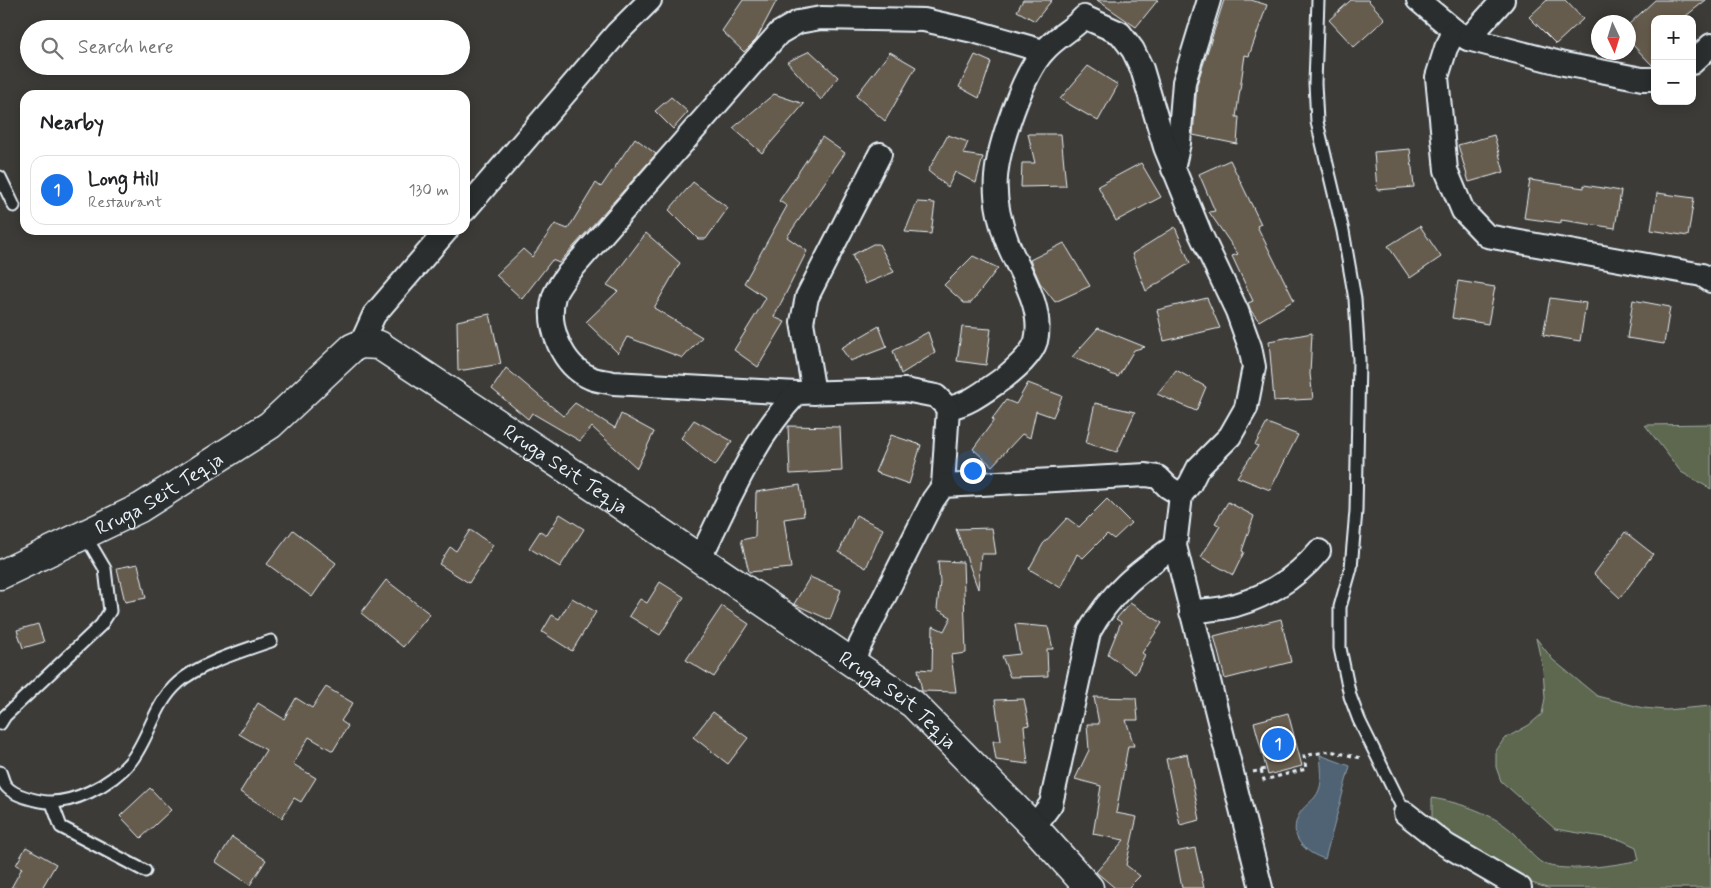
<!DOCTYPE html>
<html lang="en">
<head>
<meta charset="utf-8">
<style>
  body { margin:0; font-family:Mynerve,sans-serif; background:#f6f6f6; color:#202124 }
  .controls { position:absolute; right:15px; top:15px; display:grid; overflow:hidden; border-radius:10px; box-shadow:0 2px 12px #0003 }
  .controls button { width:45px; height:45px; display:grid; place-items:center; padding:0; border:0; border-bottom:1px solid #e0e0e0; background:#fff; color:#202124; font:25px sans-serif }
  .compass { position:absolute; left:1591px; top:15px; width:45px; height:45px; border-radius:50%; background:#fff; box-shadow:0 2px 12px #0003; rotate:176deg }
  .you { position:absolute; left:972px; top:470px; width:18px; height:18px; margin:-12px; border:4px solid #fff; border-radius:50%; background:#1a73e8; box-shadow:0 0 0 8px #1a73e833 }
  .badge { display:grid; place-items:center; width:32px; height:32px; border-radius:50%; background:#1a73e8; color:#fff; font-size:16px; font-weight:700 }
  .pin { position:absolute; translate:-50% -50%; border:2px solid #fff; box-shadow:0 1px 5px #0006 }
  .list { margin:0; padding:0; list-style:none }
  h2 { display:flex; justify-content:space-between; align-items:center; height:65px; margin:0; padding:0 20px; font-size:21px }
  h2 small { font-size:16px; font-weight:400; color:#757577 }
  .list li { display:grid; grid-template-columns:32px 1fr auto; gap:15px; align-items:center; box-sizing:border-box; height:70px; margin:0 10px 10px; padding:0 10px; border:1px solid #e0e0e0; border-radius:15px }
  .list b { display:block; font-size:19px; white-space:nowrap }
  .list p { margin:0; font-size:16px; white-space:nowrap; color:#757577 }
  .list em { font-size:16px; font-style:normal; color:#757577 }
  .icon { flex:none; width:28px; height:28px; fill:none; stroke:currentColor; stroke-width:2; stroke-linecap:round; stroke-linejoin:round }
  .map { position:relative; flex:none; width:1711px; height:888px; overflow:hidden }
  .search { position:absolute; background:#fff; box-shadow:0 2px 12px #0003; left:20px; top:20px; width:450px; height:55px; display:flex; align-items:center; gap:12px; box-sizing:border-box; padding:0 18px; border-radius:28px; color:#757577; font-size:19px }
  .panel { position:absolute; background:#fff; box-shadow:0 2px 12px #0003; left:20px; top:90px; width:450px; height:145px; border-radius:15px }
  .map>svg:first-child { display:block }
  .green { fill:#5d6850; stroke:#a2aca4 }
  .water { fill:#506474; stroke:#8d9ca9 }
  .building { fill:#665b4e; stroke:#e8f1f8 }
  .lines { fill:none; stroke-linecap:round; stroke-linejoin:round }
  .service-casing { stroke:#e8f1f8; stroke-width:15 }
  .minor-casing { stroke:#e8f1f8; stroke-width:26 }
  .secondary-casing { stroke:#e8f1f8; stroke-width:31 }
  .path { stroke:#e8f1f8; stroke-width:3; stroke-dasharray:4 4; stroke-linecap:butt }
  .service { stroke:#2a2d2e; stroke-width:11 }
  .minor { stroke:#2a2d2e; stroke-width:22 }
  .secondary { stroke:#2a2d2e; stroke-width:28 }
  .labels { text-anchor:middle; stroke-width:4.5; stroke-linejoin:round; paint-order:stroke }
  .street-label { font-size:20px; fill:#e8f1f8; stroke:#2a2d2e }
</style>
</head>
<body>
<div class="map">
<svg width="1711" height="888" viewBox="0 0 1711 888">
  <rect width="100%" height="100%" fill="#3c3b38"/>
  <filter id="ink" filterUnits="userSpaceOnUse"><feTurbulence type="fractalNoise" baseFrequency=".02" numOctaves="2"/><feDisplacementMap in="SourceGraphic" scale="10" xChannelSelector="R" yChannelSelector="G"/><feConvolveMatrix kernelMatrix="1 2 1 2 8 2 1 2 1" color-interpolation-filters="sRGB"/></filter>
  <g filter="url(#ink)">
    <g class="green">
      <polygon points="1711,424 1711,489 1681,472 1645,425"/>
      <path d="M 1536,638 L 1553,660 L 1597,696 L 1643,708 L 1666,710 L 1711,706 L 1711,888 L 1547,888 C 1504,876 1468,846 1432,820 L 1432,798 C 1461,803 1493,813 1515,834 C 1525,844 1531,857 1544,864 C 1563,873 1619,865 1639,860 L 1636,847 L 1621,840 L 1555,829 L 1501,781 L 1496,767 L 1496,751 L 1504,739 L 1529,725 L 1542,714 L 1545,698 L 1543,669 Z"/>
    </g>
    <path class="water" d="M 1320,755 L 1350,766 L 1325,859 C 1305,853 1286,836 1300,813 C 1305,804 1315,801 1319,790 C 1323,779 1321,766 1320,755 Z"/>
    <g class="building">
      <polygon points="743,0 777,0 756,40 744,52 722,31"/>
      <polygon points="1023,0 1052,0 1035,21 1017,11"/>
      <polygon points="1097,0 1158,0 1136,27"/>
      <polygon points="1224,0 1251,0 1267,5 1249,56 1245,55 1236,117 1239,117 1237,144 1193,135 1197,84"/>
      <polygon points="1351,0 1368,0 1385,19 1354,47 1329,20"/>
      <polygon points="1547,0 1565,0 1583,19 1556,44 1529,17"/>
      <polygon points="1655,0 1706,0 1682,19 1655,19 1653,66 1628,40 1628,25"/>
      <polygon points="810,51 838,77 821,100 787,62"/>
      <polygon points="890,52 916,67 885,121 856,96"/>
      <polygon points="975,55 991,62 979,98 959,87"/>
      <polygon points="1088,66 1118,85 1098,121 1060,99"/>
      <polygon points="774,94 804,104 762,153 733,128"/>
      <polygon points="671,97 688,112 673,129 655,111"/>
      <polygon points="1028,134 1061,134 1066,186 1021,187 1022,163 1035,163"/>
      <polygon points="948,135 968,142 963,154 983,157 976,183 955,172 948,187 928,171"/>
      <polygon points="1494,135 1504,172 1469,182 1458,145"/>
      <polygon points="822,137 845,153 787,237 807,251 774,317 785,322 758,367 734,350 766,298 744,283 787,206 779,201"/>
      <polygon points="635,138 656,154 559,263 552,260 522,299 496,275 523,249 532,257 555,224 568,229 596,183 601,187"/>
      <polygon points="1410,149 1414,187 1377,190 1374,152"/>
      <polygon points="1230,160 1261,224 1257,226 1294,300 1259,321 1251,311 1248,303 1253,301 1232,256 1238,254 1209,212 1215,211 1199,174"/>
      <polygon points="1141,163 1161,197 1116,221 1098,186"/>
      <polygon points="1530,180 1584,188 1584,185 1621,191 1615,228 1561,220 1561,223 1524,218"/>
      <polygon points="693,182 728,208 706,239 698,239 669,210"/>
      <polygon points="1657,193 1694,198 1688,236 1651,230"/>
      <polygon points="917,202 935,203 931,234 905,232"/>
      <polygon points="1420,226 1441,257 1410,278 1388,246"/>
      <polygon points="1175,227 1190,263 1146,291 1132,254"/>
      <polygon points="646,233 680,263 654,308 702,337 683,358 627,337 618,353 586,322 618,291 607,285"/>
      <polygon points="1064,243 1090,286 1055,302 1040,283 1030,260"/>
      <polygon points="873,244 879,244 894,272 865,284 852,255"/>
      <polygon points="973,256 998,268 971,303 964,303 944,285"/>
      <polygon points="1458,281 1495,287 1488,324 1452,318"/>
      <polygon points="1207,298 1220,328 1164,341 1157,310"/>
      <polygon points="1550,298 1586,303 1580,341 1543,335"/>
      <polygon points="1633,300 1670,307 1664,344 1627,338"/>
      <polygon points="490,314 501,364 458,371 457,321"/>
      <polygon points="879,326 887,347 850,361 841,348"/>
      <polygon points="962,327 991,329 986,365 957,361"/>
      <polygon points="1098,328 1145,347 1134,350 1118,377 1072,357"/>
      <polygon points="928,332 935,353 901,374 893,351"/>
      <polygon points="1312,333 1310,374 1313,399 1274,401 1269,341"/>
      <polygon points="506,368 563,416 575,403 615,428 621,414 654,432 637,468 592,427 580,441 532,413 528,419 492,389"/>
      <polygon points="1176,370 1206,387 1196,411 1157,394"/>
      <polygon points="1028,383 1062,396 1053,417 1036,411 1030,438 1022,434 992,466 973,449 994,420 992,419 1006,400 1016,404"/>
      <polygon points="1095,403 1135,412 1117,452 1086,443"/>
      <polygon points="694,420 732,441 715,466 681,438"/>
      <polygon points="1267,423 1298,435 1270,490 1237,477 1258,446 1255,445"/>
      <polygon points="788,426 840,427 842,471 790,474"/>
      <polygon points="891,435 921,445 909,484 875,472"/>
      <polygon points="800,485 804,516 784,519 791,568 749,572 741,540 755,537 756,492"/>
      <polygon points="1107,499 1131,523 1114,539 1107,534 1083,558 1077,554 1061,588 1029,569 1043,544 1067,518 1079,527"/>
      <polygon points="1228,502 1254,516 1242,551 1244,552 1233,575 1201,557 1220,526 1215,523"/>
      <polygon points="560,514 584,529 560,567 529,548 540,531 547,535"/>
      <polygon points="856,515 883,529 866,568 839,552"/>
      <polygon points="992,528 996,554 981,554 978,589 956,529"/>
      <polygon points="293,530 336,563 312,597 267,564"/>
      <polygon points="470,530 493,545 469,583 439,564 450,547 456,551"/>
      <polygon points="1625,532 1653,554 1620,598 1594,574"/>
      <polygon points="938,561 963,562 966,653 951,655 956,692 922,691 918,669 932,670 933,626 944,631 951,617 937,609 940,582"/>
      <polygon points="138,564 146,598 125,602 117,568"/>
      <polygon points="810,577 841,590 830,620 794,604"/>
      <polygon points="386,580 430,614 403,647 361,613"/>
      <polygon points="660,582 684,597 660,635 629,616 640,599 647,603"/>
      <polygon points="572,598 596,612 572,651 542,632 552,615 559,619"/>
      <polygon points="1130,603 1162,623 1142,653 1145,655 1135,674 1108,654 1121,622 1116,619"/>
      <polygon points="722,606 749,624 714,677 686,660"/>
      <polygon points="1281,619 1291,662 1225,679 1214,636"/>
      <polygon points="38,624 44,642 23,648 17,630"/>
      <polygon points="1015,624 1048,627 1053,649 1047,649 1048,676 1010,677 1002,656 1020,654"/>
      <polygon points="326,687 353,703 341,721 348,726 333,751 309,737 293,764 316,778 301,802 294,798 282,818 240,792 266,750 239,734 258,703 284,719 296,698 312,708"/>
      <polygon points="1094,697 1136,698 1138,720 1126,720 1134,746 1128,746 1116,813 1137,817 1126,865 1140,876 1128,888 1115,888 1096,872 1124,840 1093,834 1101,786 1075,779 1089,750 1087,724 1099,724"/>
      <polygon points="1024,699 1029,725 1024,726 1028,764 996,760 993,741 1001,741 995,700"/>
      <polygon points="713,712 748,738 728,764 693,737"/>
      <polygon points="1288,713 1302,766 1268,775 1254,722"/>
      <polygon points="1187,754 1200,820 1180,825 1166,759"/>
      <polygon points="150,788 171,810 141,838 120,816"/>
      <polygon points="232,837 266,860 250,885 216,862"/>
      <polygon points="26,847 56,864 42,888 11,888 22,868 16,865"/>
      <polygon points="1195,848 1204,888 1182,888 1175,852"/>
    </g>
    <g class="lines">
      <defs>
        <g id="service">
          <polyline points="1318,0 1315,83 1317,122 1343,231 1355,299 1359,360 1356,511 1351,568 1340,607 1340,648 1350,696 1359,720 1405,813"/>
          <polyline points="0,177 14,206"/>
          <polyline points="0,724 5,716 101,625 110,611 105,569 85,535"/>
          <path d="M 0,772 C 2,776 3,783 6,786 C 13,795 30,799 40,801 C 70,807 112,784 131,761 C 149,738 155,703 178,683 C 198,664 245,650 271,641"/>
          <polyline points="52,803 61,827 145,871"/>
        </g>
        <g id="minor">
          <polyline points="1418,0 1455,31 1468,39 1564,64 1642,79 1655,79"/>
          <polyline points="1455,31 1446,48 1437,77 1446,170 1463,211 1487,236 1702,275 1711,281"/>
          <polyline points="1468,39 1503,0"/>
          <polyline points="1692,63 1711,45"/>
          <polyline points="1173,169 1179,143 1184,82 1209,0"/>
          <polyline points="465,210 617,33 650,0"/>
          <polyline points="361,344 374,315 447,230"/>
          <path d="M 797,393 L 613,383 C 606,381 597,381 591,378 C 562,366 546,326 554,296 C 556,290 562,282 566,276 L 779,33 L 798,22 L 821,18 L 924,20 L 973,31 L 1043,51"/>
          <polyline points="814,393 802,322 807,297 880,154"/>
          <path d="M 943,486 L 948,408 C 970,404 986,390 1004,378 C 1015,369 1032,355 1036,341 C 1044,307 1020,274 1008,244 C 1000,223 994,200 996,177 C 998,147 1023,73 1044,51 C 1056,37 1072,30 1084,17 L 1120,33 L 1133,50 L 1142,69 L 1165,147 L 1200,233 L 1237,311 L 1250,347 L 1254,367 L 1246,408 L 1230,436 L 1198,468 L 1190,484 L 1181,495 L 1175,546 L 1261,888"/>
          <path d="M 707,544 C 732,492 757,435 797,393 L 905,390 L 936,396 L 948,408"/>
          <path d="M 1191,612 C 1202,610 1212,610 1223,608 C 1260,601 1295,580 1319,551"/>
          <polyline points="852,661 933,500 943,486 1146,475 1158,477 1168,487 1181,495"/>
          <polyline points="1405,813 1446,845 1520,888"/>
          <path d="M 1034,827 L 1051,804 L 1089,632 C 1110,593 1139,571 1175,546"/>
        </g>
        <g id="secondary">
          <path id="s1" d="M 0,575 L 140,508 L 270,425 L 352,348 L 361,344 L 379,345 L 615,501 L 913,704 L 1034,827 L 1089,888"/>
        </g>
      </defs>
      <use href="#service" class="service-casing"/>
      <use href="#minor" class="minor-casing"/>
      <use href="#secondary" class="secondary-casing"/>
      <g class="path">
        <polyline points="1261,770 1264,780 1306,769 1304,756 1330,751 1361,758"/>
        <polyline points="1253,772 1266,769"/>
      </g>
      <use href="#service" class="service"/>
      <use href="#minor" class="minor"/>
      <use href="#secondary" class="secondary"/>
    </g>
  </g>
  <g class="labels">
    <g class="street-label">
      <text dy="7" stroke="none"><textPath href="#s1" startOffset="674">Rruga Seit Teqja</textPath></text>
      <text dy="7" stroke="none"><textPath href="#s1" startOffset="179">Rruga Seit Teqja</textPath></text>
      <text dy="7" stroke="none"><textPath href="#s1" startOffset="1079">Rruga Seit Teqja</textPath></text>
    </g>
  </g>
</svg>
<div class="controls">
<button>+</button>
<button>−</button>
</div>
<svg class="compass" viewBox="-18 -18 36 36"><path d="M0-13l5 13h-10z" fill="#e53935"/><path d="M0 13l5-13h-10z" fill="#757577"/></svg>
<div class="you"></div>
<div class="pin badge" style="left:1278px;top:744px">1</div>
<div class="search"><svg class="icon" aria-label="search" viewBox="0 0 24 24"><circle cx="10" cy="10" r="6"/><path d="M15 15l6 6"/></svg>Search here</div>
<section class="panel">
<h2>Nearby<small></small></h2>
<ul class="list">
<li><span class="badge">1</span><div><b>Long Hill</b><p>Restaurant</p></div><em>130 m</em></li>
</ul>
</section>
</div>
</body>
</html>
